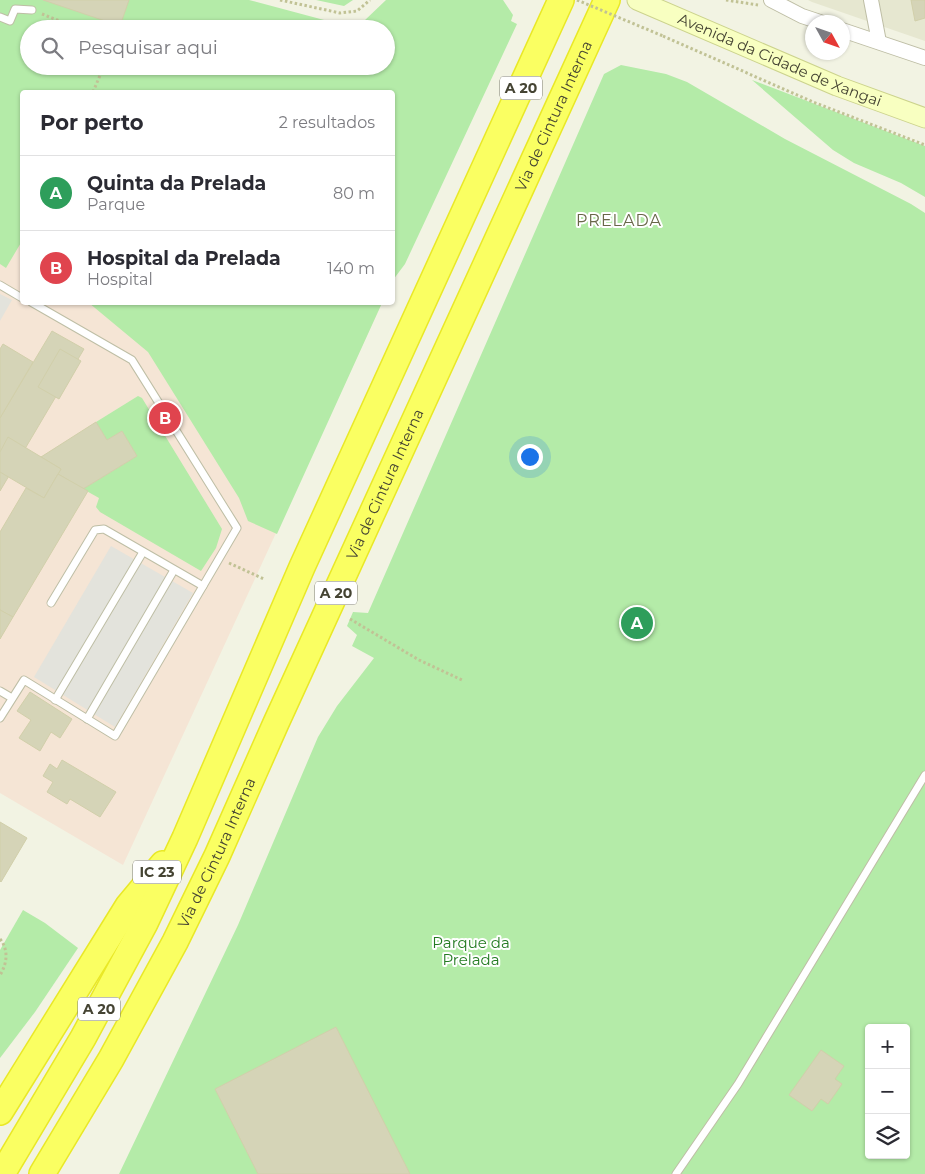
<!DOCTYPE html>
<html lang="pt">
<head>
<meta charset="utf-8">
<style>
  body { margin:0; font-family:Montserrat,sans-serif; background:#f7f7f7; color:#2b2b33 }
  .controls { position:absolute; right:15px; bottom:15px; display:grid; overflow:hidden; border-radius:5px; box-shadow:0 1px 4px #0004 }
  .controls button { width:45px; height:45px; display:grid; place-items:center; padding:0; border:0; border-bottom:1px solid #e1e1e2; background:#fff; color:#2b2b33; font:25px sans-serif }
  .compass { position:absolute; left:805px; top:15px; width:45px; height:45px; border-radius:50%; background:#fff; box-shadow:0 1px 4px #0004; rotate:130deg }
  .you { position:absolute; left:529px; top:456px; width:18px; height:18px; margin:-12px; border:4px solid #fff; border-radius:50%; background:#1a73e8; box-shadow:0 0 0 8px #1a73e833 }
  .badge { display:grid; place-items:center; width:32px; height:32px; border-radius:50%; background:#8a5522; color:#fff; font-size:16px; font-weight:700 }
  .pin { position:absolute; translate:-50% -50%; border:2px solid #fff; box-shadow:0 1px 5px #0006 }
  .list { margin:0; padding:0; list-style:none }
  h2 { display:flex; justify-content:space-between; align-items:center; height:65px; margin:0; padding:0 20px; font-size:21px }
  h2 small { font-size:16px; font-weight:400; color:#7c7c81 }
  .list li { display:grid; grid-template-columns:32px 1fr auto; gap:15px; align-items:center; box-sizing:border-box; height:75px; padding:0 20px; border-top:1px solid #e1e1e2 }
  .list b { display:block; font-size:19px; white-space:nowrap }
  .list p { margin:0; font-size:16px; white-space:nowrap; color:#7c7c81 }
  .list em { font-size:16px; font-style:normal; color:#7c7c81 }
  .icon { flex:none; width:28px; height:28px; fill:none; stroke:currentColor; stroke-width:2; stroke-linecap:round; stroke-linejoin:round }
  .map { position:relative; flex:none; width:925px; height:1174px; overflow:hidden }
  .search { position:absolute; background:#fff; box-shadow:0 1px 4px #0004; left:20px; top:20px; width:375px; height:55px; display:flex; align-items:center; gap:12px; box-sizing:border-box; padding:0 18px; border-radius:28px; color:#7c7c81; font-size:19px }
  .panel { position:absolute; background:#fff; box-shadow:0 1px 4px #0004; left:20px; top:90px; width:375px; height:215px; border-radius:5px }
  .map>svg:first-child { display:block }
  .residential { fill:#e6e7d0 }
  .medical { fill:#f5e5d5 }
  .green { fill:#b4eba8; fill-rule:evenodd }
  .parking { fill:#e3e3dc }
  .building { fill:#d5d4b7; stroke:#d1cfaa }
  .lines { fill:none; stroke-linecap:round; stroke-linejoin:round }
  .service-casing { stroke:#bebea5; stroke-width:9 }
  .minor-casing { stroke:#bebea5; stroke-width:16 }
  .secondary-casing { stroke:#ccd38d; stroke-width:21 }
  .motorway-casing { stroke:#e9e827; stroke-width:28 }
  .path { stroke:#c1c295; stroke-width:3; stroke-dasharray:2.5 2.5; stroke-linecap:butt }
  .service { stroke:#fff; stroke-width:7 }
  .minor { stroke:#fff; stroke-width:14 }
  .secondary { stroke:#f8ffc1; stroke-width:19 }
  .motorway { stroke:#faff62; stroke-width:25 }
  .path-bridge { stroke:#c1c295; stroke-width:3; stroke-dasharray:2.5 2.5; stroke-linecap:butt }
  .labels { text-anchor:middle; stroke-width:4; stroke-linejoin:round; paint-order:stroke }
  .shield { fill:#fff; stroke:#7d7c70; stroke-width:1 }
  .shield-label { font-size:14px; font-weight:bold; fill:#454433 }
  .street-label { font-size:15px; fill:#454433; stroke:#fff }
  .park-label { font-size:15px; fill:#247b22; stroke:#fff }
  .neighbourhood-label { font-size:16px; letter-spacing:1px; fill:#696749; stroke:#fff }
</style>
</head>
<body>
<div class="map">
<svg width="925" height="1174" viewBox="0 0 925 1174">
  <rect width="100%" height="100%" fill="#f2f3e3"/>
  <polygon class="residential" points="808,0 925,0 925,41 812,2"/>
  <polygon class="medical" points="0,116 22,126 22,302 382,303 123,865 0,793"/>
  <g class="green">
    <path d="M 0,0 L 249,0 L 354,28 L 364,21 L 386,0 L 503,0 L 513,15 L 511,21 L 517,24 L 405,264 L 393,280 L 392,92 L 22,92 L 22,241 L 6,268 L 0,264 ZM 29,29 L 386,29 L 386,66 L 29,66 Z"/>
    <polygon points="316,0 353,0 344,6"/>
    <path d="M 621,65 L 666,74 L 687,82 L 785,139 L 911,204 L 925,213 L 925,1174 L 119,1174 L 238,925 L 318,737 L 337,706 L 374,658 L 352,646 L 357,635 L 347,626 L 353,612 L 368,613 L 604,74 ZM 869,1028 L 906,1028 L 906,1155 L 869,1155 Z"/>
    <polygon points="752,80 925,146 925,197 901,183 854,163 833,150"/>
    <polygon points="89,303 382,303 277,534 248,521 239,498 148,352"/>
    <polygon points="138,396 142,398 222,529 216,548 201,571 100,512 96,507 99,498 83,489 137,456 122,431 107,440 96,422"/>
    <polygon points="23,910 45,923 78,948 35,1012 0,1058 0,950"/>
  </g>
  <g class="parking">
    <polygon points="0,294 12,300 0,321"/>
    <polygon points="111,546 193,593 115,727 34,677"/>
  </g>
  <g class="building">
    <polygon points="43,0 129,0 120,26"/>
    <polygon points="911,0 925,0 925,18 915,21"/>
    <polygon points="52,331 84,349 0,491 0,418"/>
    <polygon points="3,344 33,362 0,418 0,349"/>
    <polygon points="60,349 81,361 59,399 38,387"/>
    <polygon points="96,422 107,440 122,431 137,456 83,489 58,474 61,469 41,457"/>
    <polygon points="8,437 61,469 44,498 0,472 0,452"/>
    <polygon points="58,474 88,491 13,617 0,610 0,532 26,488 44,498"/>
    <polygon points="0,610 13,617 0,639"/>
    <polygon points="30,692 72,719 60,738 51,732 40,751 19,738 31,720 17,711"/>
    <polygon points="62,760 116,792 100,817 70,799 67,804 47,792 53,782 43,776 50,764 57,769"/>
    <polygon points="0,822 27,838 1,882 0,881"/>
    <polygon points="336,1027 410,1174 258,1174 215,1089"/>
    <polygon points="821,1050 844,1066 835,1079 842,1084 828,1104 821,1099 812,1111 789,1095"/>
  </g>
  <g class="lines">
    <defs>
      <g id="service">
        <polyline points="0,17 10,21 15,9 32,10"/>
        <polyline points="0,285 22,298"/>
        <polyline points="51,603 95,530 104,529 203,586"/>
        <polyline points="0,691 12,698"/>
        <polyline points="55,700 143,552"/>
        <polyline points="0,718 24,680 115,736 237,528 132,360 31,302"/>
        <polyline points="87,719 174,570"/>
        <polyline points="676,1174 738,1084 925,775"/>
      </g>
      <g id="minor">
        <polyline points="771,0 802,16 820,22"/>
        <polyline points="871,0 879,42"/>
        <polyline points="842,30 925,58"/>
      </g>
      <g id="secondary">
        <path id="s1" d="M 637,0 L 837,86 L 925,118"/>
      </g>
      <g id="motorway">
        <polyline points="0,1112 128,906 163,864"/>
        <polyline points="2,1174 83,1038 145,923 185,838 302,567 561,0"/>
        <path id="s2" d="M 42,1174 L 111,1059 L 175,942 L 217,856 L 276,723 L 607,0"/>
      </g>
    </defs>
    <use href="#service" class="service-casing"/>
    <use href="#minor" class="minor-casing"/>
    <use href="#secondary" class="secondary-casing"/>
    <use href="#motorway" class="motorway-casing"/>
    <g class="path">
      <polyline points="280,0 340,13 357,11 370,0"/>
      <polyline points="726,0 758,5"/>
      <polyline points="42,14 80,29"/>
      <polyline points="663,36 813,102 925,145"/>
      <polyline points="93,92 104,66"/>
      <polyline points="229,563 264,579"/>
      <polyline points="350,619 419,660 462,680"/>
      <path d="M 0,939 C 9,950 7,964 0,975"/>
    </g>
    <use href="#service" class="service"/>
    <use href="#minor" class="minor"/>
    <use href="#secondary" class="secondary"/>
    <use href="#motorway" class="motorway"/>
    <polyline class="path-bridge" points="577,0 663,36"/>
  </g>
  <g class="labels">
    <g class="shield">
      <rect x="500" y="76.5" width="42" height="23" rx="4"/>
      <rect x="315" y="581.5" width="42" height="23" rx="4"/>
      <rect x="133" y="860.5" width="48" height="23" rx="4"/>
      <rect x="78" y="997.5" width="42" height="23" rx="4"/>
    </g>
    <g class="shield-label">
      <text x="521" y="93">A 20</text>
      <text x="336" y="598">A 20</text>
      <text x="157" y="877">IC 23</text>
      <text x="99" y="1014">A 20</text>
    </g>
    <g class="street-label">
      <text dy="5" stroke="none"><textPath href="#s1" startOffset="155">Avenida da Cidade de Xangai</textPath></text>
      <text dy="5" stroke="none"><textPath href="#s2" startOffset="1176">Via de Cintura Interna</textPath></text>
      <text dy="5" stroke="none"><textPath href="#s2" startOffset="771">Via de Cintura Interna</textPath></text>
      <text dy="5" stroke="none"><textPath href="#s2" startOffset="366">Via de Cintura Interna</textPath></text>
    </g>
    <g class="park-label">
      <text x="471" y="948">Parque da<tspan x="471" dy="17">Prelada</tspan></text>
    </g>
    <g class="neighbourhood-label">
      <text x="619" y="226">PRELADA</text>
    </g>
  </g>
</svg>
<div class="controls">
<button>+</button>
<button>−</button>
<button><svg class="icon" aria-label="layers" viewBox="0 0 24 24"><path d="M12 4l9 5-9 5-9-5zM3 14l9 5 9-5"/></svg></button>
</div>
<svg class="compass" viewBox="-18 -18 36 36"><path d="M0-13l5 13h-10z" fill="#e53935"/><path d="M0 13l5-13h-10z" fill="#7c7c81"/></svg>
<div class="you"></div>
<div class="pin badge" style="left:637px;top:623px;background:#2e9e5b">A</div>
<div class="pin badge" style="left:165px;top:418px;background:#e0444e">B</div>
<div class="search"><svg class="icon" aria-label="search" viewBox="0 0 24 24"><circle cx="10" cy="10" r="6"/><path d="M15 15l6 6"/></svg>Pesquisar aqui</div>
<section class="panel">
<h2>Por perto<small>2 resultados</small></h2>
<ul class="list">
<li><span class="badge" style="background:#2e9e5b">A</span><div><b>Quinta da Prelada</b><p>Parque</p></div><em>80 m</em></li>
<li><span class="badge" style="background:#e0444e">B</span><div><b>Hospital da Prelada</b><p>Hospital</p></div><em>140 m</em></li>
</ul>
</section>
</div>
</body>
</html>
